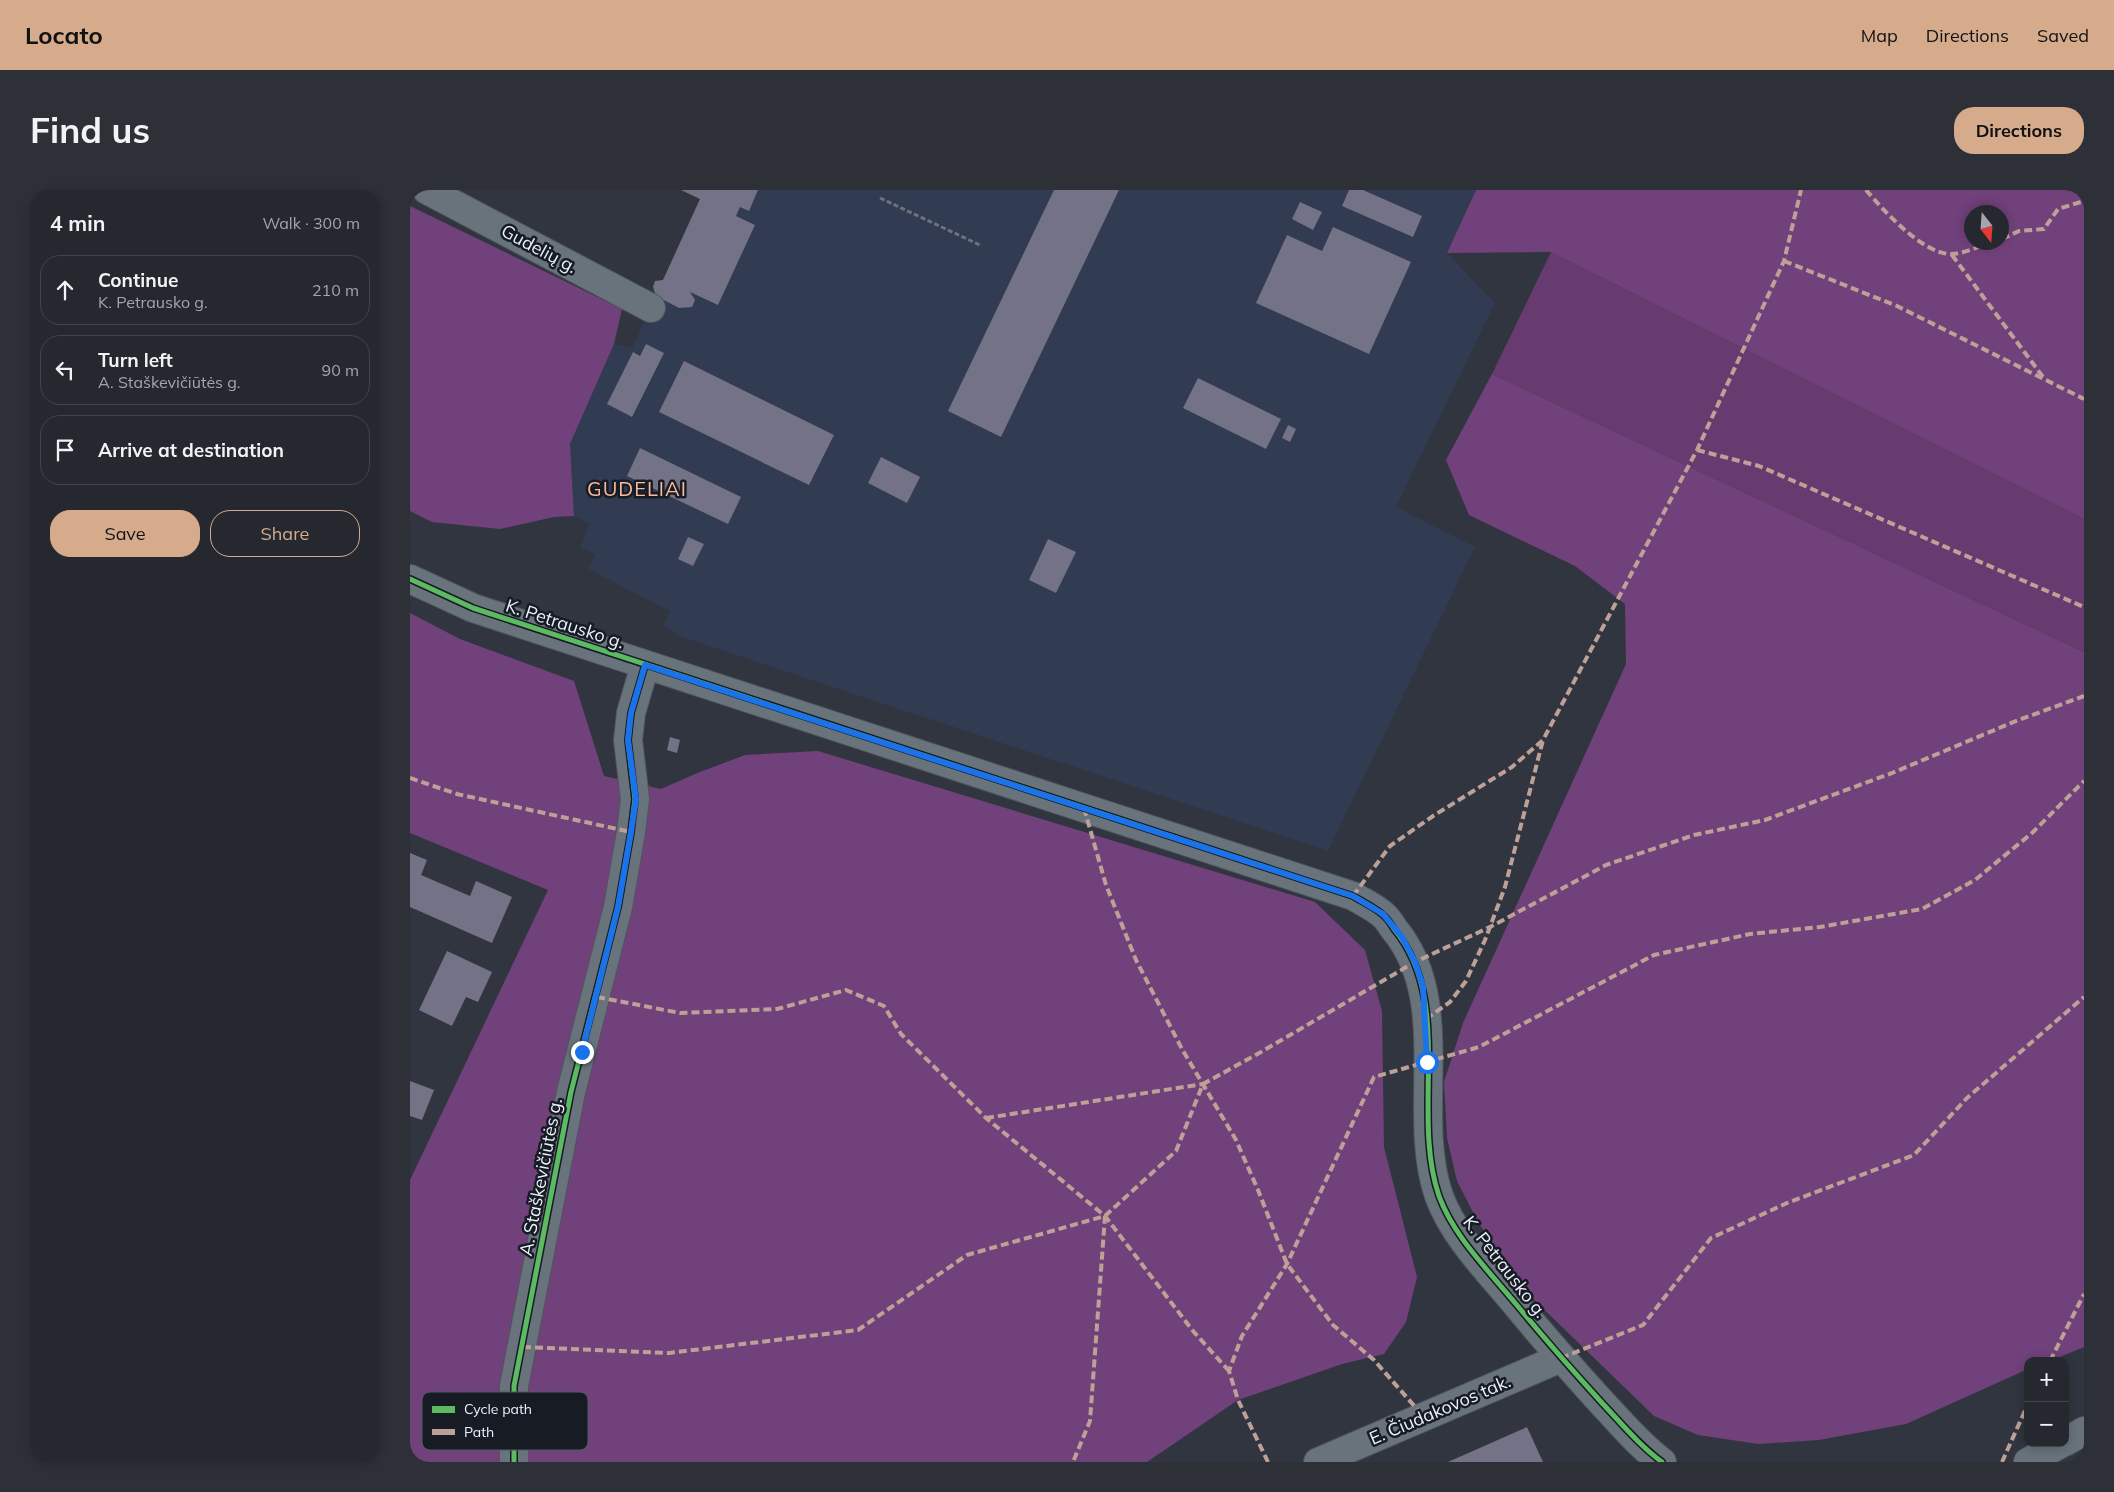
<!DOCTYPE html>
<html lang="en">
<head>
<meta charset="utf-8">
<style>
  body { margin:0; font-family:Mulish,sans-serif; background:#2d3037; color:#f1f3f6 }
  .controls { position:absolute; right:15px; bottom:15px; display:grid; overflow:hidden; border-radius:10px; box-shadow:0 2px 12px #0003 }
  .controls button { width:45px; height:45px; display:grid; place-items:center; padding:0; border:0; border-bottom:1px solid #42444b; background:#25282f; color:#f1f3f6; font:25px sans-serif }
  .compass { position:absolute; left:1554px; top:15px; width:45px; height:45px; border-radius:50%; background:#25282f; box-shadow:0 2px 12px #0003; rotate:163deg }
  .stop { position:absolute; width:15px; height:15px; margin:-11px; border:4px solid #1a73e8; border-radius:50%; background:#fff }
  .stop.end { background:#1a73e8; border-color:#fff; box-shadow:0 1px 5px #0008 }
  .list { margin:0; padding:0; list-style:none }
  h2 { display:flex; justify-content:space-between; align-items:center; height:65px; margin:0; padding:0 20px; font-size:21px }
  h2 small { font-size:16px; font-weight:400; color:#a3a6aa }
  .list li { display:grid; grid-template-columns:32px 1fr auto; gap:15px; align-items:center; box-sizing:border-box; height:70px; margin:0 10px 10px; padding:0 10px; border:1px solid #42444b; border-radius:20px }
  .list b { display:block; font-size:19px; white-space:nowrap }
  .list p { margin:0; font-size:16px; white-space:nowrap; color:#a3a6aa }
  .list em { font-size:16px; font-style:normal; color:#a3a6aa }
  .actions { display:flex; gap:10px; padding:15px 20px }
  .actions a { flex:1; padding:11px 0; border:1px solid #d6ab8b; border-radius:20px; text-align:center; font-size:18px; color:#d6ab8b }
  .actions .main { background:#d6ab8b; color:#111 }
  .icon { flex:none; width:28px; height:28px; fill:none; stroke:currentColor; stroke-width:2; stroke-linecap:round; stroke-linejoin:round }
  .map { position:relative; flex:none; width:1674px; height:1272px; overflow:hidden; border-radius:20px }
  header { display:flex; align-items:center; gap:30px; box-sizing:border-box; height:70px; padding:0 25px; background:#d6ab8b; color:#111 }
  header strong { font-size:24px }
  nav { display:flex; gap:28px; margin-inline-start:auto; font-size:18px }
  .intro { display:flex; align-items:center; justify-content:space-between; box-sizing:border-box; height:120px; padding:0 30px }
  h1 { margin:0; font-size:35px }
  .button { padding:12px 22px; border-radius:20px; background:#d6ab8b; color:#111; font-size:18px; font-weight:700 }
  main { display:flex; gap:30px; padding:0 30px }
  aside { flex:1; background:#25282f; border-radius:20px; box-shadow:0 2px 12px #0003 }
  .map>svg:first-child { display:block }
  .built { fill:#313b51 }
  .green { fill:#673a70 }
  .forest { fill:#71417b; fill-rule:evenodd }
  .building { fill:#747286 }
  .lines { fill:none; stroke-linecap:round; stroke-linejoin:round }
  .street-casing { stroke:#50545d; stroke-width:30 }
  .path { stroke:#6c737b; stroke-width:3; stroke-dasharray:5 2.5; stroke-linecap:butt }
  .street { stroke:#68737c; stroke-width:28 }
  .quiet { stroke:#bda197; stroke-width:4; stroke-dasharray:8 4; stroke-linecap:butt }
  .cycleway-casing { stroke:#171b23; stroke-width:8 }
  .cycleway { stroke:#5cba63; stroke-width:5 }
  .route { stroke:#1a73e8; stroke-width:6 }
  .labels { text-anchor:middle; stroke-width:5; stroke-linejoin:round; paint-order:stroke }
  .street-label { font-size:18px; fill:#ecf1fe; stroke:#171b23 }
  .quarter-label { font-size:20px; letter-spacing:1px; fill:#f8bba0; stroke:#171b23 }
  .key { fill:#171b23; stroke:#575b65; stroke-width:1 }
  .key-label { font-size:14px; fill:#ecf1fe }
</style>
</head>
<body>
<header>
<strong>Locato</strong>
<nav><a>Map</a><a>Directions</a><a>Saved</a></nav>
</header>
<div class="intro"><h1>Find us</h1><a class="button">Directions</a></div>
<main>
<aside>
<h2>4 min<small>Walk · 300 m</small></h2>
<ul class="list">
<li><svg class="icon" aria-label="ahead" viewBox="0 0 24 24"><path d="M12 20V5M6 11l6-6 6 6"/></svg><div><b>Continue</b><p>K. Petrausko g.</p></div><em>210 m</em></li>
<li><svg class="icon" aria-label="left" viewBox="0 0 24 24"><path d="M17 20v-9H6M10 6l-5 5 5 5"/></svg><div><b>Turn left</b><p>A. Staškevičiūtės g.</p></div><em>90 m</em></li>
<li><svg class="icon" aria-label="arrive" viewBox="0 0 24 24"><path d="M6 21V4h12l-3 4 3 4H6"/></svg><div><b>Arrive at destination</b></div></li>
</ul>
<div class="actions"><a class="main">Save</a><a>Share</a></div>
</aside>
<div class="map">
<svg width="1674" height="1272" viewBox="0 0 1674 1272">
  <rect width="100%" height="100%" fill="#31353f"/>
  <polygon class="built" points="348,0 1066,0 1037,63 1085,113 986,317 1065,357 918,661 272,447 254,435 260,421 178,379 185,364 170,358 179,334 164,326 160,254 204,154 222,158 246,106 269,118 280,102 308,115 344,35 326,26 330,17 339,21"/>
  <polygon class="green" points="1141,62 1674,329 1674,462 1082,184"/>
  <g class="forest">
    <path d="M 1066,0 L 1674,0 L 1674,329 L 1141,62 L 1037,63 ZM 1592,22 L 1592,52 L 1562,52 L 1562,22 Z"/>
    <polygon points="0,16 212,119 204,154 160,254 164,326 144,327 90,339 22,332 0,321"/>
    <polygon points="1082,184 1674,462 1674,1157 1640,1171 1618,1171 1618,1179 1496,1234 1409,1250 1348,1254 1288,1245 1244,1226 1117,1103 1069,1034 1047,991 1037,948 1034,892 1053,833 1216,474 1215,414 1165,376 1059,325 1036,270"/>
    <polygon points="0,423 50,449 164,491 194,586 251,599 285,584 335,565 408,561 905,712 955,760 972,821 974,957 1007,1087 996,1132 974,1164 932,1174 828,1210 737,1272 0,1272 0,990 138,700 0,643"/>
  </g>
  <g class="building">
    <polygon points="271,0 348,0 339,21 330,17 326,26 345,35 308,115 280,102 285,110 282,117 269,118 246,106 243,97 245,91 253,90 290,9"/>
    <polygon points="644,0 709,0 591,247 538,221"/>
    <polygon points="939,0 953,0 1012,26 1003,47 932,16"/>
    <polygon points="890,12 912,22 903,40 882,29"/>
    <polygon points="923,37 1001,72 959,164 846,113 877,45 912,61"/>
    <polygon points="236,154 254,163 222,227 197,214 223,162 230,166"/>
    <polygon points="274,171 424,245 399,295 249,222"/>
    <polygon points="788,188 871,229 856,259 773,218"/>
    <polygon points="878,235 886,239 880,252 872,248"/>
    <polygon points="230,258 331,307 318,334 217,286"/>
    <polygon points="471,267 510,287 497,313 458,293"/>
    <polygon points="278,347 294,354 283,376 268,369"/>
    <polygon points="638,349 666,362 646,403 619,390"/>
    <polygon points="260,547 270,550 267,563 257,560"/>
    <polygon points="0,663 17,670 11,685 60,706 66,691 102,707 82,753 0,717"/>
    <polygon points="37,761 82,782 68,812 56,807 42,836 9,820"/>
    <polygon points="0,891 24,900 12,930 0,926"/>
    <polygon points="1117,1237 1133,1272 1038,1272"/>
  </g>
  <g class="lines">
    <defs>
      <g id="street">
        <polyline points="17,0 241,118"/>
        <path d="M 0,389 L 63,418 L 943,706 C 953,712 964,717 972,724 C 977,728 981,734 984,739 C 1045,812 1000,922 1029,1006 C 1044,1047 1079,1081 1106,1114 C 1134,1148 1163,1181 1193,1214 C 1212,1234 1229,1255 1252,1272"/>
        <polyline points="1655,1252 1674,1241"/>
        <polyline points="104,1272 104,1196 161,902 208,717 221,642 225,609 218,550 221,523 235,475"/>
        <polyline points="908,1272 1151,1168"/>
        <polyline points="1618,1272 1652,1253"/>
      </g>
    </defs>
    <use href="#street" class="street-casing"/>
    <polyline class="path" points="470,8 572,56"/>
    <use href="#street" class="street"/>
    <g class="quiet">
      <path d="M 1456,0 C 1474,21 1512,63 1540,64 C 1550,65 1571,56 1581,52"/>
      <polyline points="1592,49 1609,41 1634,39 1648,19 1674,11"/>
      <polyline points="1542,65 1633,187"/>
      <polyline points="1374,71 1487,116 1674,209"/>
      <polyline points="1287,260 1349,276 1674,417"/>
      <polyline points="0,588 47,604 221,642"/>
      <polyline points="674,618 696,695 726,770 772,859 826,950 848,1000 877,1074 923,1135 964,1170 1014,1227"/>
      <polyline points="943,706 980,656 1023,626 1102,577 1133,550 1287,260 1374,71 1391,0"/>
      <polyline points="187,807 270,823 367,819 436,800 474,816 491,844 576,928 695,1026 783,1141 819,1181"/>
      <polyline points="1016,829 1040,812 1056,791 1075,750 1095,697 1133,550"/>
      <polyline points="576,928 793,894"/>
      <polyline points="695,1026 766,961 793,894 851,862 1005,772 1080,737 1196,675 1284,645 1355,630 1482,583 1606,531 1674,506"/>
      <polyline points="113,1157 259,1163 448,1140 557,1065 695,1026 680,1231 663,1272"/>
      <polyline points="1151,1168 1233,1135 1301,1048 1377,1013 1504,965 1557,908 1674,807"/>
      <polyline points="1640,1171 1674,1104"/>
      <polyline points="858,1272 828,1210 819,1181 832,1146 877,1074 964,887 1069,857 1244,765 1340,744 1410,737 1512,719 1565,690 1622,643 1674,591"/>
      <polyline points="1592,1272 1618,1214"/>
    </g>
    <defs>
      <g id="cycleway">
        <path d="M 0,389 L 63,418 L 943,706 C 953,712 964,717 972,724 C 977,728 981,734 984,739 C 1045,812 1000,922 1029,1006 C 1044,1047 1079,1081 1106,1114 C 1134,1148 1163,1181 1193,1214 C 1212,1234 1229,1255 1252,1272"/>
        <polyline points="104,1272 104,1196 161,902 208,717 221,642 225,609 218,550 221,523 235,475"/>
      </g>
    </defs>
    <use href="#cycleway" class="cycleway-casing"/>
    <use href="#cycleway" class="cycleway"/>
  </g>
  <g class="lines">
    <polyline class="route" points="172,862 208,717 221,642 226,609 218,550 221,523 235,475 943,706 973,724 992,747 1005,772 1013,796 1017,872"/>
  </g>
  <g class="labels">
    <g class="street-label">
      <text transform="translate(129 59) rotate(28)" y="6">Gudelių g.</text>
      <text transform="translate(155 434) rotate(18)" y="6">K. Petrausko g.</text>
      <text transform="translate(131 987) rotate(-79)" y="6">A. Staškevičiūtės g.</text>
      <text transform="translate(1095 1077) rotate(52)" y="6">K. Petrausko g.</text>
      <text transform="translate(1030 1220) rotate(-23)" y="6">E. Čiudakovos tak.</text>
    </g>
    <g class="quarter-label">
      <text x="227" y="306">GUDELIAI</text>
    </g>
  </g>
  <rect x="12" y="1202" width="166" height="58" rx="8" class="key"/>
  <rect x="22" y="1216" width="23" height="7" fill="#5cba63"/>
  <rect x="22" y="1239" width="23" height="6" fill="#bda197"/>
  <g class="key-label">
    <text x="54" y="1224">Cycle path</text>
    <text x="54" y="1247">Path</text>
  </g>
</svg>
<div class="controls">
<button>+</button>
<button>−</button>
</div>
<svg class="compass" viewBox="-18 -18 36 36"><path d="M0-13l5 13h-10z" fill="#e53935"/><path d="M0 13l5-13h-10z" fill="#a3a6aa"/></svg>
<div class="stop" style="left:1017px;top:872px"></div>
<div class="stop end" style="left:172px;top:862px"></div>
</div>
</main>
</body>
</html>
